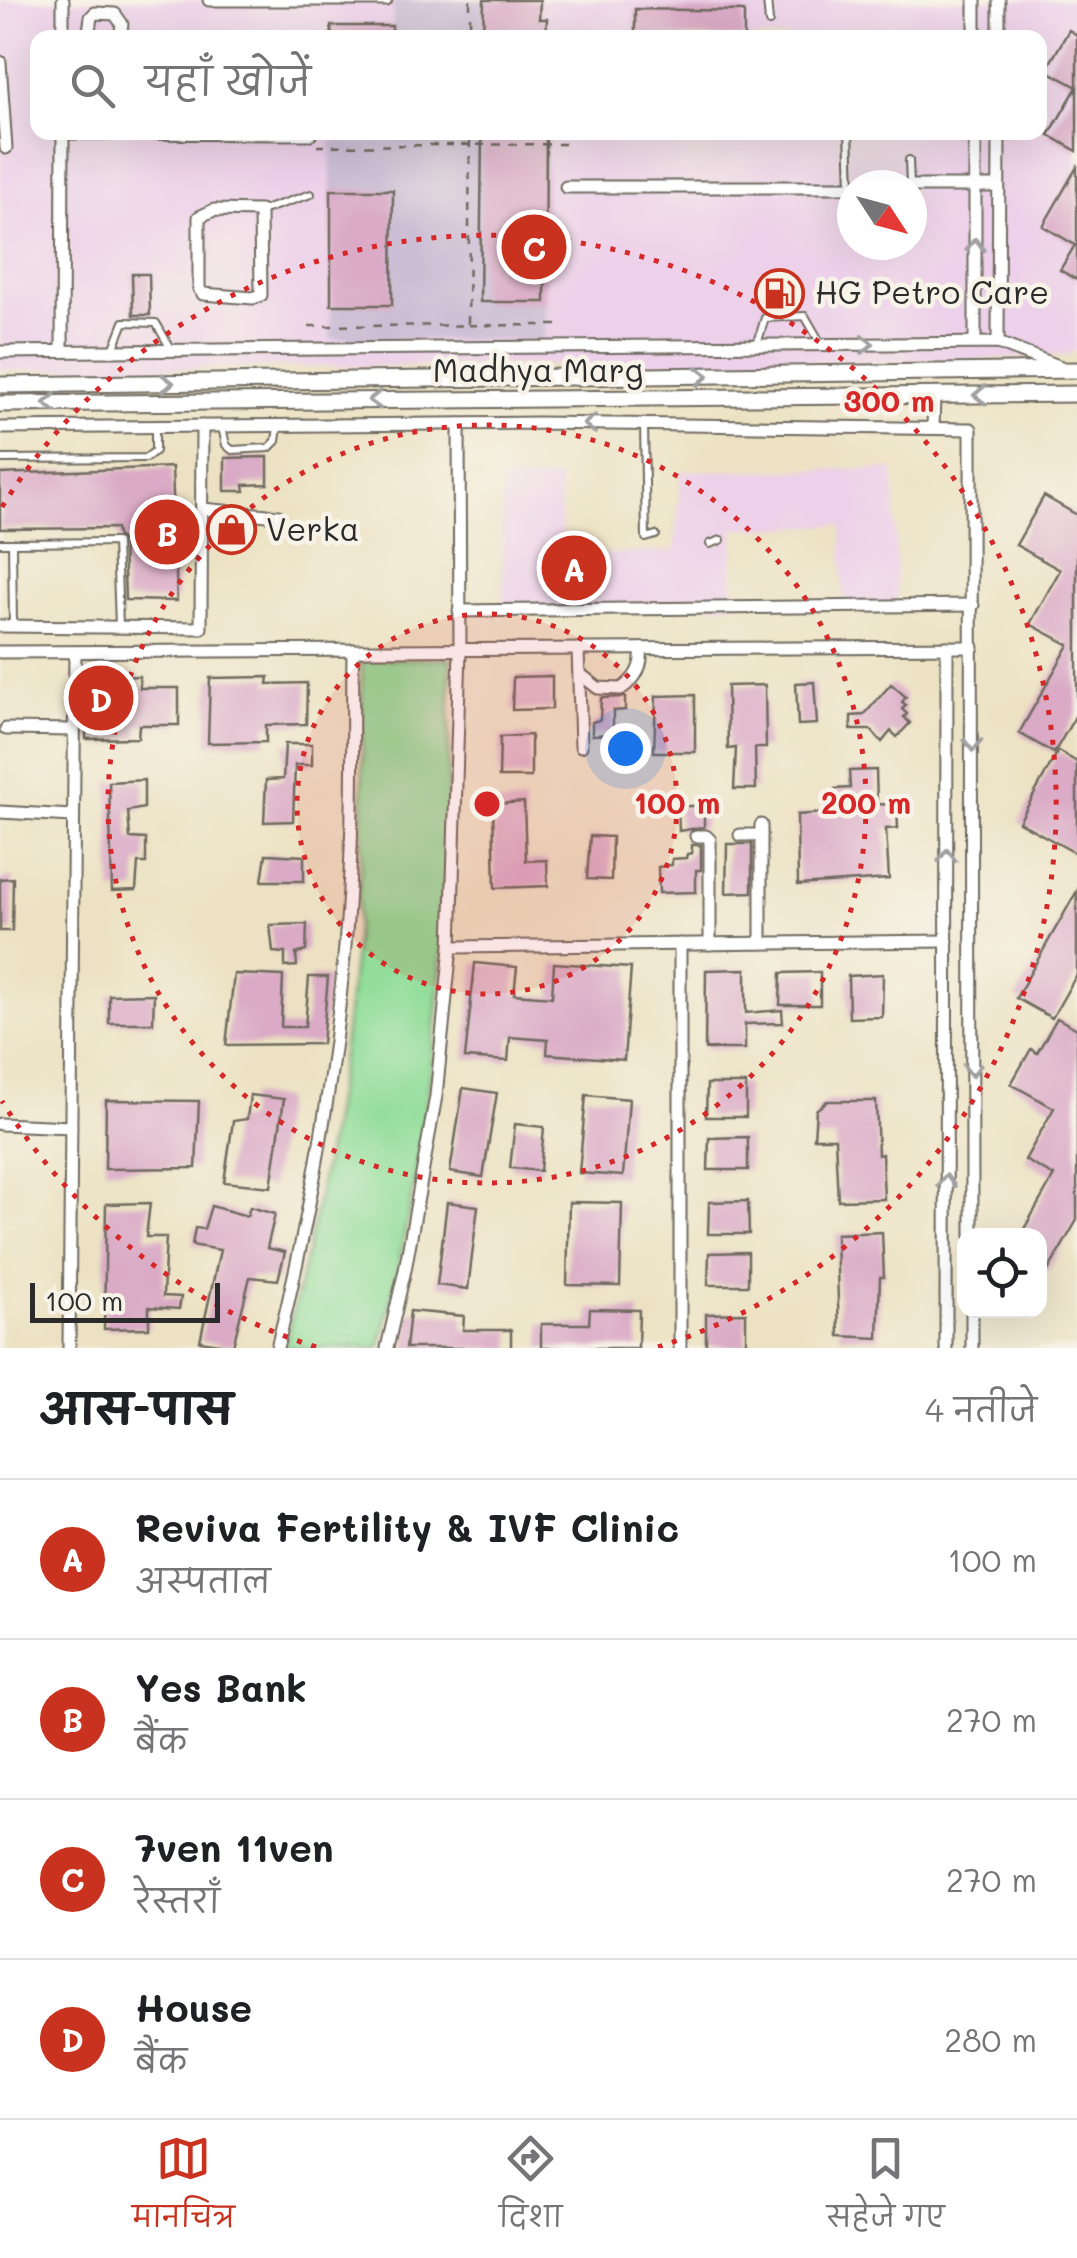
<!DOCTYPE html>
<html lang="hi">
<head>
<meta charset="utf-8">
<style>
  body { margin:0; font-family:Mali,"Playpen Sans Deva",sans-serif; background:#f6f6f6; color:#202124 }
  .controls { position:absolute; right:30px; bottom:30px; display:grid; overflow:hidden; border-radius:20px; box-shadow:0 10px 40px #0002 }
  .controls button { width:90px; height:90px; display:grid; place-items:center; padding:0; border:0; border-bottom:2px solid #e0e0e0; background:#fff; color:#202124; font:50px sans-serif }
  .compass { position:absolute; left:837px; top:170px; width:90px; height:90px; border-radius:50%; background:#fff; box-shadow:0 10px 40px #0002; rotate:126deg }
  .scale { position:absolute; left:30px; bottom:25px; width:190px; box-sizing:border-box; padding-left:10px; border:5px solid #2b2b2b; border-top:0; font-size:28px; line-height:35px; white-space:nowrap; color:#2b2b2b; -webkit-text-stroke:8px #f7f3e8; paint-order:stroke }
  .you { position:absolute; left:625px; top:748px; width:35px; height:35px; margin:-25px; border:8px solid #fff; border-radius:50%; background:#1a73e8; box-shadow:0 0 0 15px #1a73e833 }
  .badge { display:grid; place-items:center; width:65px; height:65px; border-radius:50%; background:#c8321e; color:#fff; font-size:32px; font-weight:700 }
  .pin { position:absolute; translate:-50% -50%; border:5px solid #fff; box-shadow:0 2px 10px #0006 }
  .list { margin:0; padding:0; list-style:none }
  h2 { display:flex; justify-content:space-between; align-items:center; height:130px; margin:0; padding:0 40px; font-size:42px }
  h2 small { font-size:32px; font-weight:400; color:#757577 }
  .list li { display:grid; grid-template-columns:65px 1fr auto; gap:30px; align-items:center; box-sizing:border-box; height:160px; padding:0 40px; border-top:2px solid #e0e0e0 }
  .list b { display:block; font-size:38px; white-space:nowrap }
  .list p { margin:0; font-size:32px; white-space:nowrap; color:#757577 }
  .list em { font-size:32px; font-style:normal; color:#757577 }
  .icon { flex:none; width:55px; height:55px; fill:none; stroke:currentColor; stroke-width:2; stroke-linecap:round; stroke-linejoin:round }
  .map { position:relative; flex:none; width:1077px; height:1348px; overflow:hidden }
  .search { position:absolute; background:#fff; box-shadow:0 10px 40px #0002; left:30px; right:30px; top:30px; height:110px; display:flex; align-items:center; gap:25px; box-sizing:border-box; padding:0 35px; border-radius:20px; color:#757577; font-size:38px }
  .sheet { height:770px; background:#fff }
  nav { display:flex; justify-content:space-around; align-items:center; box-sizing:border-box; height:140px; border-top:2px solid #e0e0e0; background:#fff; font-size:28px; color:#757577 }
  nav a { display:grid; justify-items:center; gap:5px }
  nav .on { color:#c8321e }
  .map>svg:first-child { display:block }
  .built { fill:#edd0e9; fill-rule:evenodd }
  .industrial { fill:#ccbed4 }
  .green { fill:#91dd99; stroke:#5e8462; stroke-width:2.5 }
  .building { fill:#daaac6 }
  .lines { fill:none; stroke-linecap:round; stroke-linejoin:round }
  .lane-casing { stroke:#6f6b60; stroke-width:10 }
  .street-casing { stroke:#6f6b60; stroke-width:15 }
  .secondary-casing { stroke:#6f6b60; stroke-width:19 }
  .path { stroke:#6f6b60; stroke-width:2.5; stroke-dasharray:8 8; stroke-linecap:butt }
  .lane { stroke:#fff; stroke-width:6 }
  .street { stroke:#fff; stroke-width:11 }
  .secondary { stroke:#fff; stroke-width:15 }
  .oneway { stroke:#a0a0a0 }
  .ring { fill:none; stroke:#d62828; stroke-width:5; stroke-dasharray:5 10 }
  .labels { text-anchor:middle; stroke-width:9; stroke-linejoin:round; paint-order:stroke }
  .poi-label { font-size:32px; fill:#2b2b2b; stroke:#f7f3e8; text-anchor:start }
  .street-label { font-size:32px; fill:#2b2b2b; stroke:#f7f3e8 }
  .centre { fill:#d62828; stroke:#f7f3e8; stroke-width:5 }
  .ring-label { font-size:30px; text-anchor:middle; font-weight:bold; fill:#d62828; stroke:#f7f3e8; stroke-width:9; stroke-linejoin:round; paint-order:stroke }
</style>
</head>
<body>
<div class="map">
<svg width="1077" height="1348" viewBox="0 0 1077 1348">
  <rect width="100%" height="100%" fill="#f7f3e8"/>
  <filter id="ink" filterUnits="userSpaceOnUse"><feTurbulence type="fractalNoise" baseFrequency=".01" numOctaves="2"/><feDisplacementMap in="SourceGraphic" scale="20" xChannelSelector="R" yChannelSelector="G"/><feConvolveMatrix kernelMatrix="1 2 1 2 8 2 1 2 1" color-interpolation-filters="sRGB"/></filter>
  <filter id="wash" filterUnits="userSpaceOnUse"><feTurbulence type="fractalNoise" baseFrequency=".0048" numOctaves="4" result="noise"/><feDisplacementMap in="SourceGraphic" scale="40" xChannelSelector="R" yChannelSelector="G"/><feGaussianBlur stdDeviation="2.25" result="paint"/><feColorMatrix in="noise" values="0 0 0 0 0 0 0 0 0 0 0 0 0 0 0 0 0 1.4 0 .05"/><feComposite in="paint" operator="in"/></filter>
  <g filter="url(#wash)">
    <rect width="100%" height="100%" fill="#ece2c3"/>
    <g class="built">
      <path d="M 0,0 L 1077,0 L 1077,350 L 1067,355 L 952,361 L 0,370 ZM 38,38 L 1040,38 L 1040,132 L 38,132 ZM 852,185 L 912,185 L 912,245 L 852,245 Z"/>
      <polygon points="894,469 897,602 843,605 842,525 734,529 733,604 503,613 502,481 559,478 563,556 675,551 681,471"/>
    </g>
    <g class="industrial">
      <polygon points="393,0 483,0 483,37 392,38"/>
      <polygon points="391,133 482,133 481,302 545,302 544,340 330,339 331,305 392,305 393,191 331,190 331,141 391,141"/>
    </g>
    <path class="green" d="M 362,659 L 451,659 C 448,756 449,853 442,949 C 434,1083 411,1218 380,1348 L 284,1348 C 325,1186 352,1025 361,858 C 365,792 361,725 362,659 Z"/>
    <g id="blocks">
      <g class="building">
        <polygon points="484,0 540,0 539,19 547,19 546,38 483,38"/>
        <polygon points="635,9 744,11 744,38 635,38"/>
        <polygon points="331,26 392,26 392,38 332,38"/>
        <polygon points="1069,30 1077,35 1077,151 1049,135 1077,87 1046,70"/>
        <polygon points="482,132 546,132 545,302 480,302"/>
        <polygon points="1077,167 1077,280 1060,270 1075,245 1043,226"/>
        <polygon points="331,190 393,190 392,305 331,305"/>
        <polygon points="766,272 782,272 780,309 764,308"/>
        <polygon points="132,274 149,274 150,315 133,315"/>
        <polygon points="268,457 268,484 244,485 245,491 225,491 225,458"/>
        <polygon points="172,467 177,601 125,600 123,542 117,535 116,528 0,529 0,474"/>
        <polygon points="1044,496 1077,515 1077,713 1054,753 1019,733 1069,645 1030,624 1060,570 1016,545"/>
        <polygon points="564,547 581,547 582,596 565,597"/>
        <polygon points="139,676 140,688 179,688 179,725 139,725 138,738 86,739 87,678"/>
        <polygon points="552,676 552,709 512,710 513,677"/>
        <polygon points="269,677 268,684 307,683 306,724 266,725 266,742 208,743 210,678"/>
        <polygon points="814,682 817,724 798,725 796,683"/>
        <polygon points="891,684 906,697 902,702 906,705 902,709 907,714 904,717 910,723 897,737 891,731 882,742 871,730 851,730 851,716 864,715"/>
        <polygon points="765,685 766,748 755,748 756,789 734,789 736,748 728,749 727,686"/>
        <polygon points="695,695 695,752 654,752 656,696"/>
        <polygon points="625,697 625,710 613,711 613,734 592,735 592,722 600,720 601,698"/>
        <polygon points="531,735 531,777 499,777 500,737"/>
        <polygon points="285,744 312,744 312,765 295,765 293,821 264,822 266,780 283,779"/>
        <polygon points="1058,751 1077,762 1077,854 1019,822"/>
        <polygon points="876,770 877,804 897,805 898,828 886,829 889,879 798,885 797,815 837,812 835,789 850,788 849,771"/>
        <polygon points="144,780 144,808 128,811 130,838 146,839 146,863 138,863 136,890 112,891 109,782"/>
        <polygon points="524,802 526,861 547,860 548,886 495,888 493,804"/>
        <polygon points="704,805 704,827 679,831 678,807"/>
        <polygon points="590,836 612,837 611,880 587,879"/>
        <polygon points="727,844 752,844 752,892 726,893"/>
        <polygon points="692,845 701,845 701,870 696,870 696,892 659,893 658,867 672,865 672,859 686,858 687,854 692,853"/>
        <polygon points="266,854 304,856 304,881 262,881"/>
        <polygon points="13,878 12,931 0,931 0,879"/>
        <polygon points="1077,891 1077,974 1052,1018 1016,998"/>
        <polygon points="307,924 306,951 296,954 297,966 285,967 285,953 273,952 270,925"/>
        <polygon points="475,963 517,967 514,994 552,997 554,963 631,968 624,1060 547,1054 548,1040 510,1037 508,1061 465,1058"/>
        <polygon points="746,969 746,1013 782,1010 783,1023 745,1024 745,1049 705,1049 706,970"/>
        <polygon points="820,972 820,1005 780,1005 781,973"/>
        <polygon points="234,974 283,976 281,1027 305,1027 309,977 328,977 322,1044 226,1045"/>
        <polygon points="883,974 882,1017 849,1018 848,976"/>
        <polygon points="154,994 153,1023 109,1023 109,995"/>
        <polygon points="1057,1018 1077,1029 1077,1220 1048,1271 1040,1266 1040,1236 1020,1236 1054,1176 1025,1160 1054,1108 1011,1084 1031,1049 1037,1053"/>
        <polygon points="707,1084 746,1084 746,1117 706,1117"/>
        <polygon points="463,1088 497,1093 483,1177 450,1172"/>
        <polygon points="250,1095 284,1099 271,1187 224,1182 233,1121 247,1119"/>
        <polygon points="586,1095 629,1099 623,1176 579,1173"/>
        <polygon points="106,1100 199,1101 196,1168 105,1169"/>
        <polygon points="827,1101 876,1101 878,1155 882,1154 884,1199 838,1200 835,1138 814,1138 816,1110"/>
        <polygon points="515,1124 544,1127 540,1171 510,1168"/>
        <polygon points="748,1137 748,1170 708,1170 709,1138"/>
        <polygon points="748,1201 749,1234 708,1234 709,1202"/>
        <polygon points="447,1202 478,1206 468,1289 437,1285"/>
        <polygon points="569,1202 622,1203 620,1286 567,1285"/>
        <polygon points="150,1203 146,1237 166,1237 163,1296 181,1297 179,1309 149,1307 149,1328 104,1329 106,1204"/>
        <polygon points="211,1206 247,1216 250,1207 275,1214 267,1248 285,1252 278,1280 250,1277 233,1346 200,1341 220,1250 192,1245 195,1228 204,1229"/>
        <polygon points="882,1232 884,1277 880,1277 878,1338 839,1336 836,1234"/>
        <polygon points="748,1252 748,1285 708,1285 709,1253"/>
        <polygon points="590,1309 639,1310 638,1348 541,1348 541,1324 589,1324"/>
        <polygon points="410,1311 464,1316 463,1330 511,1330 511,1348 406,1348"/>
        <polygon points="746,1313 746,1346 706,1346 706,1314"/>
      </g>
    </g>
  </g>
  <g filter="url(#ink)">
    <use href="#blocks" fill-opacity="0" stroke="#6f6b60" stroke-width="2.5"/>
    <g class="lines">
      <defs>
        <g id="lane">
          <polyline points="767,0 769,22"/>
          <polyline points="849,132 851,186"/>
          <polyline points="909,160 910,185"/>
          <polyline points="261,211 311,194"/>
          <polyline points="757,344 765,318 805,316 820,342"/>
          <polyline points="113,350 124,322 156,323 171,349"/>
          <polyline points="644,425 646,538 656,535"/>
          <polyline points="222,427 226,445 232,450 269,448 276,441 278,427"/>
          <polyline points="0,459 146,458 155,451 155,428"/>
          <polyline points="0,543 12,543"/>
          <polyline points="710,544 721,540"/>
          <polyline points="13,626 12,543 116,542 119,626"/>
        </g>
        <g id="street">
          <polyline points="209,0 386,0"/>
          <polyline points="63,38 63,0"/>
          <polyline points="88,38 91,17 95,13 115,14 122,24 120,38"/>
          <polyline points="975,38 975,0"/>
          <polyline points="999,38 999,0"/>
          <polyline points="0,62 6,148"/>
          <polyline points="63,133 311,134"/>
          <polyline points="912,186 998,186"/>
          <polyline points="566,187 852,187"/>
          <polygon points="214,210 260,211 261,295 253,298 203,294 199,289 199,217"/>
          <polyline points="975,343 975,132"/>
          <polyline points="998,343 999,132"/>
          <polyline points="62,351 63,132"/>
          <polyline points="0,352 998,343 1061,367"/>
          <polyline points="933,427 934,397"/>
          <polyline points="0,428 538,423 971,429 972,1236"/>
          <polyline points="202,509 279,516"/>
          <polyline points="459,611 973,605"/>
          <polyline points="0,626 201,628 202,426"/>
          <polyline points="578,649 581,746"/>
          <polyline points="0,652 973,647"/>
          <path d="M 580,674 L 598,688 L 621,689 C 636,679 643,666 641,649"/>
          <polyline points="6,729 74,730"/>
          <polyline points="0,812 73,816"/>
          <polyline points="761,825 761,943"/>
          <polyline points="740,835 761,835"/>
          <polyline points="696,836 706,836 710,840 710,944"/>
          <polyline points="680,944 680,1348"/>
          <polyline points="451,947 947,941"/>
          <polyline points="0,1124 71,1127"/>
          <polyline points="69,1348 75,652"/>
          <path d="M 277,1348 C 316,1192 342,1032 350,872 C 354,798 352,724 353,650"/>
          <polyline points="387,1348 405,1270 436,1096 451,947 460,650 459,424"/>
          <polyline points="946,1348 947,647"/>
          <polyline points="972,1348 972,1310"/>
        </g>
        <g id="secondary">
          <polyline points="0,385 1077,370"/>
          <polyline points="0,404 1077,394"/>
        </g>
      </defs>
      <use href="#lane" class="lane-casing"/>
      <use href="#street" class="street-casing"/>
      <use href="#secondary" class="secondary-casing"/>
      <g class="path">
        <polyline points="470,0 470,38"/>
        <polyline points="317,146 565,144"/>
        <polyline points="468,324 470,132"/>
        <polyline points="309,326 564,325"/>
      </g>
      <use href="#lane" class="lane"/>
      <use href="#street" class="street"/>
      <use href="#secondary" class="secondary"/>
    </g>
    <defs><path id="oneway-chevron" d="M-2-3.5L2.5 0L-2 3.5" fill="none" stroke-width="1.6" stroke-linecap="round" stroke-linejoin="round" transform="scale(2.5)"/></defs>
    <g class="oneway">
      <use href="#oneway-chevron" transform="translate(975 245) rotate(-90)"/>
      <use href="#oneway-chevron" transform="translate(867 344) rotate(-1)"/>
      <use href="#oneway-chevron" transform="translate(702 376) rotate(-1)"/>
      <use href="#oneway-chevron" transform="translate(167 383) rotate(-1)"/>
      <use href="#oneway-chevron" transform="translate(980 395) rotate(178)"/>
      <use href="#oneway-chevron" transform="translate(375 400) rotate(179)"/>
      <use href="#oneway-chevron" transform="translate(50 403) rotate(179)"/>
      <use href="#oneway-chevron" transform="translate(590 424) rotate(-180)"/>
      <use href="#oneway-chevron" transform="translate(973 745) rotate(90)"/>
      <use href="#oneway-chevron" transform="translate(947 856) rotate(-90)"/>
      <use href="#oneway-chevron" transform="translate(972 1070) rotate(90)"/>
      <use href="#oneway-chevron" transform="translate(946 1181) rotate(-90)"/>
    </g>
  </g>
  <circle cx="487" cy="804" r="190" fill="#d62828" fill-opacity=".12"/>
  <g class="ring">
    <circle cx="487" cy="804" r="190"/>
    <circle cx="487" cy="804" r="379"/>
    <path d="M316 1347A569 569 0 0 1 2 1101M2 507A569 569 0 1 1 658 1347"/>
  </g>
  <defs>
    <symbol id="fuel-ring" viewBox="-11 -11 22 22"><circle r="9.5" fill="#f7f3e8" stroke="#c8321e" stroke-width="1.5"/><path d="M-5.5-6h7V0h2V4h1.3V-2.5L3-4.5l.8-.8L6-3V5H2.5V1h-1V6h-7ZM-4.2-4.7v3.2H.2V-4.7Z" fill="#c8321e"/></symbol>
    <symbol id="shop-ring" viewBox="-11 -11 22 22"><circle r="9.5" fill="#f7f3e8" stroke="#c8321e" stroke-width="1.5"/><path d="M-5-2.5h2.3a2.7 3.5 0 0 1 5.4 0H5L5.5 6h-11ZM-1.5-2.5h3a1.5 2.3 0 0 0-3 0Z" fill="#c8321e"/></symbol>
  </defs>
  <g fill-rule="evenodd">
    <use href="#fuel-ring" x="752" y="266" width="55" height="55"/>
    <use href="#shop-ring" x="204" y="502" width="55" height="55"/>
  </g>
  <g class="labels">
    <g class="poi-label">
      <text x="815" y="304">HG Petro Care</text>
      <text x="266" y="541">Verka</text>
    </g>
    <g class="street-label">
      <text x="538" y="382">Madhya Marg</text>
    </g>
  </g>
  <circle cx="487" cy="804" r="15" class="centre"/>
  <g class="ring-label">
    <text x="889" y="412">300 m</text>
    <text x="677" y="814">100 m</text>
    <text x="866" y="814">200 m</text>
  </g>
</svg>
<div class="controls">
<button><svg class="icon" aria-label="locate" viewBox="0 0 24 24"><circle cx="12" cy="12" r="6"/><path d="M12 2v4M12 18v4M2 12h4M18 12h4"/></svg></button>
</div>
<svg class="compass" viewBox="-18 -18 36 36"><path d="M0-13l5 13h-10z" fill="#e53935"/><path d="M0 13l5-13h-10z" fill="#757577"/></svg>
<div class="scale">100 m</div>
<div class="you"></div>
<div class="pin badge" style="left:574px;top:568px">A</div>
<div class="pin badge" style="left:167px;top:532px">B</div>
<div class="pin badge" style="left:534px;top:247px">C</div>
<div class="pin badge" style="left:101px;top:698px">D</div>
<div class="search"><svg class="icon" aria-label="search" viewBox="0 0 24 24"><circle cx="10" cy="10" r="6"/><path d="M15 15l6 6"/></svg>यहाँ खोजें</div>
</div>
<section class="sheet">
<h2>आस-पास<small>4 नतीजे</small></h2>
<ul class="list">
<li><span class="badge">A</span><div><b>Reviva Fertility &amp; IVF Clinic</b><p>अस्पताल</p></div><em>100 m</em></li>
<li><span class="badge">B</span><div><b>Yes Bank</b><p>बैंक</p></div><em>270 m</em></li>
<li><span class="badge">C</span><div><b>7ven 11ven</b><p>रेस्तराँ</p></div><em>270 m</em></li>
<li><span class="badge">D</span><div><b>House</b><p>बैंक</p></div><em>280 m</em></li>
</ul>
</section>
<nav>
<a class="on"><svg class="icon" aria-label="map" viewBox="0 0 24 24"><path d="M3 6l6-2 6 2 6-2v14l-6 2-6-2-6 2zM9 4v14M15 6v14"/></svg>मानचित्र</a>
<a><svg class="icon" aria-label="directions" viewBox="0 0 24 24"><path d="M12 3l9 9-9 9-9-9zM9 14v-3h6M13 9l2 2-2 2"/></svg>दिशा</a>
<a><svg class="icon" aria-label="saved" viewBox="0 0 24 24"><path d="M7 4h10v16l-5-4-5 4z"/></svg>सहेजे गए</a>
</nav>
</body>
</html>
